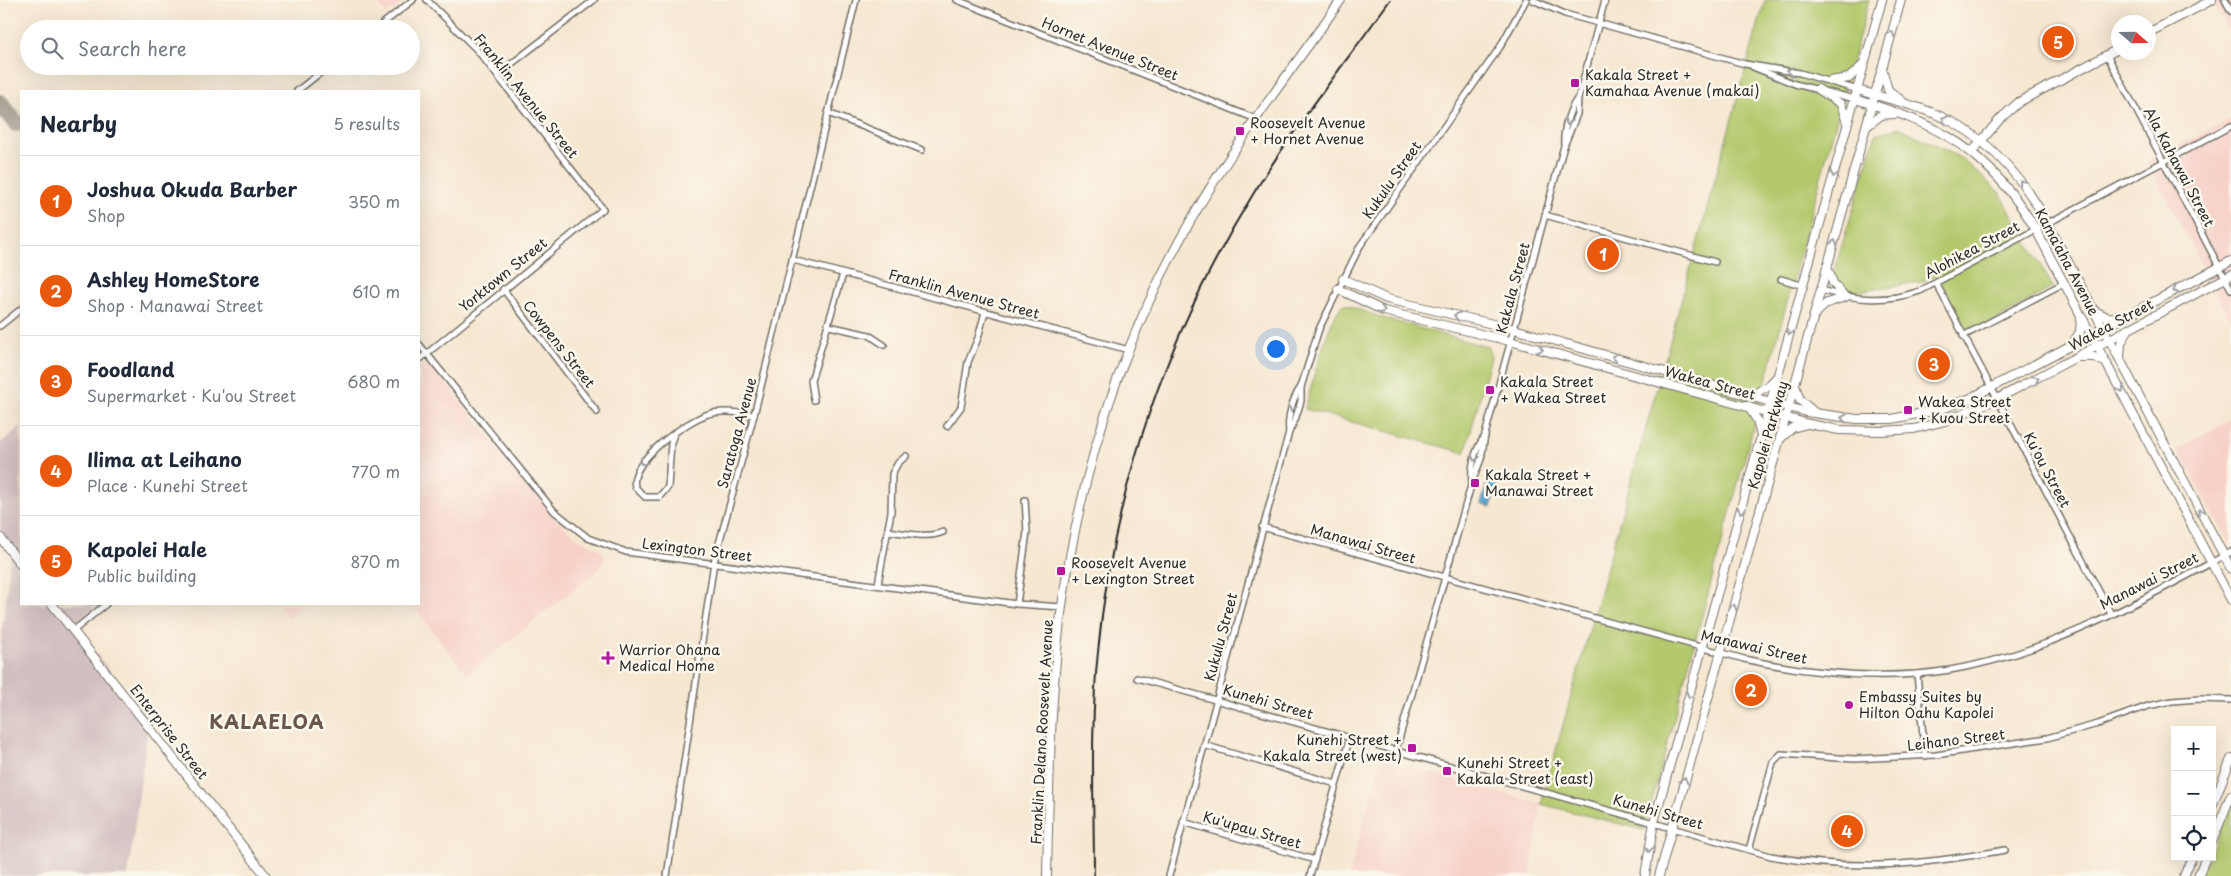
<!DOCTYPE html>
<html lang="en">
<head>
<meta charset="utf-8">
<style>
  body { margin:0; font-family:"Playpen Sans",sans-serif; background:#f6f6f7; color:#1f2937 }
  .controls { position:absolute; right:15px; bottom:15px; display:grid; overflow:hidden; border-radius:0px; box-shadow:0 5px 20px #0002 }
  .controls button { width:45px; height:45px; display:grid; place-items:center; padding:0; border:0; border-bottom:1px solid #e0e1e3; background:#fff; color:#1f2937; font:25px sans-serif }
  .compass { position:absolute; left:2111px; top:15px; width:45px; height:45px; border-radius:50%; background:#fff; box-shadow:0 5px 20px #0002; rotate:110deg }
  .you { position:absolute; left:1275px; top:348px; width:18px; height:18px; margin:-12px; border:4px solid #fff; border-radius:50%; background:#1a73e8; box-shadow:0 0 0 8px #1a73e833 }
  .badge { display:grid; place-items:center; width:32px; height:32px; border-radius:50%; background:#ea580c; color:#fff; font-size:16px; font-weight:700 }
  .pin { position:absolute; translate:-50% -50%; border:2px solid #fff; box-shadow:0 1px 5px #0006 }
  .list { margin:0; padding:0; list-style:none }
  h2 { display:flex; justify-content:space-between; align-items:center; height:65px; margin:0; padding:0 20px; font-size:21px }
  h2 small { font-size:16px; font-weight:400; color:#747a83 }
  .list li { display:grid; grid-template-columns:32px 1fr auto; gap:15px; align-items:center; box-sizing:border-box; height:90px; padding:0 20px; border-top:1px solid #e0e1e3 }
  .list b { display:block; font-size:19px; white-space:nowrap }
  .list p { margin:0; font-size:16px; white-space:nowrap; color:#747a83 }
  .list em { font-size:16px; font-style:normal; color:#747a83 }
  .icon { flex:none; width:28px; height:28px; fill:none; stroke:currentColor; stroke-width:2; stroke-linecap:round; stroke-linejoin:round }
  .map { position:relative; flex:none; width:2231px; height:876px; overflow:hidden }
  .search { position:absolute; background:#fff; box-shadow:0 5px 20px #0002; left:20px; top:20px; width:400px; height:55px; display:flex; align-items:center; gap:12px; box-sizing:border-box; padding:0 18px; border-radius:28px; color:#747a83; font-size:19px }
  .panel { position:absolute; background:#fff; box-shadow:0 5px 20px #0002; left:20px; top:90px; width:400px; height:515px; border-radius:0px }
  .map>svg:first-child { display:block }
  .built { fill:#f7d1c8 }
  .industrial { fill:#d2bfc0 }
  .green { fill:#b4c96d; stroke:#707a4c }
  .water { fill:#5da7d4; stroke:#446980 }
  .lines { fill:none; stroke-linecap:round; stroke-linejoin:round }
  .taxiway { stroke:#90897e; stroke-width:18 }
  .street-casing { stroke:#726d65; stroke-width:8 }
  .secondary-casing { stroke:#726d65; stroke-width:10 }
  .street { stroke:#fff; stroke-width:5 }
  .secondary { stroke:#fff; stroke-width:8 }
  .rail { stroke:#2b2b2b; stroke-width:2 }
  .oneway { stroke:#a0a0a0 }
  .poi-dot { fill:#b5179e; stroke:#fbf7ec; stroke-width:2 }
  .labels { text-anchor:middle; stroke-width:5; stroke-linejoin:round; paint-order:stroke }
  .street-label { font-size:14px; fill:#2b2b2b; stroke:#fbf7ec }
  .poi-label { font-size:14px; fill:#2b2b2b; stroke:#fbf7ec; text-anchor:start }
  .district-label { font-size:19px; font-weight:bold; letter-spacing:1px; fill:#69574b; stroke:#fbf7ec }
</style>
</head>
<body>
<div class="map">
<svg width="2231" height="876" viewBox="0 0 2231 876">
  <rect width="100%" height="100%" fill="#fbf7ec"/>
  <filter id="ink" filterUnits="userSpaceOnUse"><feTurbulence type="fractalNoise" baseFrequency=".02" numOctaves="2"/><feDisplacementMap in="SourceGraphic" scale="10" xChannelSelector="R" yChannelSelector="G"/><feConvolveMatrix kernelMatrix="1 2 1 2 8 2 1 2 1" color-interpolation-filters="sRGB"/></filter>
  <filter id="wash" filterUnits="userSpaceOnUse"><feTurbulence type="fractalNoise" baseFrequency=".0096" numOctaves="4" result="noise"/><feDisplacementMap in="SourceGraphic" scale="20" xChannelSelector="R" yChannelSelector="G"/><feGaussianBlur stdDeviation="1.12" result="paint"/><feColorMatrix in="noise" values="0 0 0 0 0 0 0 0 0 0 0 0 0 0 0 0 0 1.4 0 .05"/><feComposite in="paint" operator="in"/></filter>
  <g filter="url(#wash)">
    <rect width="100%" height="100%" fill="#f6e7d1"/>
    <g class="built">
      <polygon points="375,0 407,0 387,14"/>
      <polygon points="2213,0 2231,0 2231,35"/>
      <polygon points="2231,119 2231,321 2147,161"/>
      <polygon points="420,363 434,368 556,520 578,538 601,550 605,558 600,569 467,674 411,604 419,604"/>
      <polygon points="2231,419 2231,546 2177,449"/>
      <polygon points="278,604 306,604 289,618"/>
      <polygon points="1381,759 1541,804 1530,876 1349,876"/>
    </g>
    <polygon class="industrial" points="21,426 21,604 99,604 73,625 149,720 128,876 0,876 0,650 12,545 0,529 0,443"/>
    <g class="green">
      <polygon points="1765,0 1869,0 1644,830 1541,804"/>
      <polygon points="1899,127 1961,158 2000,193 2053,287 1970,335 1937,275 1921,282 1853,292 1832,278 1876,134"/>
      <path d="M 1344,304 L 1383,318 L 1488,347 L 1491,357 L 1465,453 L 1305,409 C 1310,391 1330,312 1344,304 Z"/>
      <polygon points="2231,803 2231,876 2201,876 2209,857 2212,857 2212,849"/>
    </g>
    <polygon class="water" points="1488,480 1498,482 1491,507 1481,504"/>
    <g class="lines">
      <polyline class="taxiway" points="0,103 16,123"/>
    </g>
  </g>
  <g filter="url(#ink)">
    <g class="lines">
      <defs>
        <g id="street">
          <polyline points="957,0 1256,119"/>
          <polyline points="1533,0 1565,14 1598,23 1745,64 1800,73 1858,90"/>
          <polyline points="2225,0 2231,11"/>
          <polyline points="376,29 413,0"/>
          <polyline points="2107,55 2231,289"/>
          <polyline points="1753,67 1795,84 1855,99"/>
          <polyline points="497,75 594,0"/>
          <polyline points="297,91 329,66"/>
          <polyline points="828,113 922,150"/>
          <path d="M 1564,146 C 1563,130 1568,112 1577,99"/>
          <polyline points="1545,215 1715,262"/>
          <polyline points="793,260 1129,350"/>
          <polyline points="1781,279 1804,286"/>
          <polyline points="1936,283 2111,614"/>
          <polyline points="503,289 597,412"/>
          <path d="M 1820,290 C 1856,300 1885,303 1920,291 L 2231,126"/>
          <polyline points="0,326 21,309"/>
          <polyline points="829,326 869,335 884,345"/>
          <polyline points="1963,336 2064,283"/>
          <polyline points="419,344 554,511 588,538 626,552 1017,604 1062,607"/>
          <polyline points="419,360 603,209 477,50 427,0"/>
          <polyline points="814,400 811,381 843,274"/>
          <polyline points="947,426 961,407 968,362 978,338 985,312"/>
          <path d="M 1289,432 C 1287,418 1292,399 1301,387"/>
          <path d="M 674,434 L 671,443 L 668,487 L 659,497 L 645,497 L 635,487 C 628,461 687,421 708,414 C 723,410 739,413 754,415"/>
          <path d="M 1472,482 C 1470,467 1476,447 1485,436"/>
          <path d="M 1262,527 L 1744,659 C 1812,674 1881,681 1950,670 C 2049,654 2144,599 2231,552"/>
          <path d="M 888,531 C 905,533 927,539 943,532"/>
          <polyline points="878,584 891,512 892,474 898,463 906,456"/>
          <polyline points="1017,604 1027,532 1025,500"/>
          <polyline points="73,631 106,604"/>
          <polyline points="1917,674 1925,756"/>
          <path d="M 1137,678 L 1771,856 C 1856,872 1921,865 2005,850"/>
          <polyline points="1204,745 1336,784"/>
          <polyline points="1396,750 1472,482 1481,459 1485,435 1564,146 1577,114 1578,99 1605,0"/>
          <polyline points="1183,822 1315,860"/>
          <polyline points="1749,850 1773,762 1781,754 1854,759 1936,755 2047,738 2098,724 2148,706 2172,701 2199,699 2231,700"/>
          <polyline points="667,876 714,562 754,415 856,0"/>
          <polyline points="1169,876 1289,432 1295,420 1301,401 1301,387 1319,329 1360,246 1500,47 1526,0"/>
          <polyline points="1310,876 1350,737"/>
        </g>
        <g id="secondary">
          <polyline points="2148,33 2212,0"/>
          <polyline points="1883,72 1888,90 1902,101"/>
          <polyline points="1830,81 1849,78 1863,65"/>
          <polyline points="1818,89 1841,104 1847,123"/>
          <path d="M 1858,90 C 1884,98 1912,104 1938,115 C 1987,136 2023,178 2048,224 L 2231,569"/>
          <path d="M 1855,99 C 1941,125 1989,150 2036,230 L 2231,600"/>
          <polyline points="1867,126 1881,115 1894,114"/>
          <polyline points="1972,152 2000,119 2019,102 2118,49"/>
          <polyline points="1827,267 1833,283 1845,297"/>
          <polyline points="1343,279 1387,299 1514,329 1806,412 1857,419 1892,419 1942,409 1971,398 2231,261"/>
          <polyline points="1338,289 1384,311 1510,341 1809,424 1839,430 1882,431 1914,429 1945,421 1997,399 2231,275"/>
          <polyline points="2093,310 2107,317 2122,318"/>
          <polyline points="1815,314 1827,303 1845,297"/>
          <polyline points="2072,344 2080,332 2081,316"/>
          <polyline points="2080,357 2094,357 2107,363"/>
          <polyline points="2120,359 2121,343 2128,330"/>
          <polyline points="1795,385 1800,400 1814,412"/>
          <polyline points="1749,397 1768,386 1777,377"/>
          <polyline points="1748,406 1757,420 1761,436"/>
          <polyline points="1780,439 1792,428 1807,424"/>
          <polyline points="0,537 21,565"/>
          <polyline points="52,604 266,876"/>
          <polyline points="2212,806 2231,759"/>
          <polyline points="2212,842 2231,795"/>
          <path d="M 1047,876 C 1049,786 1050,695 1062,606 C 1081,471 1123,338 1191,220 C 1235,143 1290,72 1341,0"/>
          <polyline points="1645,876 1654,822 1882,0"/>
          <polyline points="1659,876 1901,0"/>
          <polyline points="2184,876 2192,857"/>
          <polyline points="2198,876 2206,857"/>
        </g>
      </defs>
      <use href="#street" class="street-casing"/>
      <use href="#secondary" class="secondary-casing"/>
      <use href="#street" class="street"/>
      <use href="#secondary" class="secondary"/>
      <path class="rail" d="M 1094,876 C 1094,802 1090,726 1098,652 C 1113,488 1168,331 1255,191 C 1296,125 1345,63 1390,0"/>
    </g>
    <defs><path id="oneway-chevron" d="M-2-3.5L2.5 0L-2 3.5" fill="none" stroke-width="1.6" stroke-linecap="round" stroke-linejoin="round" transform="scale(1.25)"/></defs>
    <g class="oneway">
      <use href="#oneway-chevron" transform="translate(1891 34) rotate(-74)"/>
      <use href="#oneway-chevron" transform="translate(1790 71) rotate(-169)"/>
      <use href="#oneway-chevron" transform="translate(1945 119) rotate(-154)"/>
      <use href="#oneway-chevron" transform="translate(1568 122) rotate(106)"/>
      <use href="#oneway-chevron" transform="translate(1834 174) rotate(105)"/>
      <use href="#oneway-chevron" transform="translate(2022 183) rotate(-127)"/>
      <use href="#oneway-chevron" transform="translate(1834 243) rotate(-75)"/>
      <use href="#oneway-chevron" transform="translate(2176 290) rotate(152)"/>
      <use href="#oneway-chevron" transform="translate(1382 310) rotate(16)"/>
      <use href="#oneway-chevron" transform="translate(1457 316) rotate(-167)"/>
      <use href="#oneway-chevron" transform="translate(1790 332) rotate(106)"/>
      <use href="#oneway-chevron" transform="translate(1540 349) rotate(16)"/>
      <use href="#oneway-chevron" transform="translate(1615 357) rotate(-164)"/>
      <use href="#oneway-chevron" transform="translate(2036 379) rotate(-28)"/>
      <use href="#oneway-chevron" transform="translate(2121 389) rotate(62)"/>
      <use href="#oneway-chevron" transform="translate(1292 408) rotate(106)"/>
      <use href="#oneway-chevron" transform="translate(1844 418) rotate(-172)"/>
      <use href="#oneway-chevron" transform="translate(1475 458) rotate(105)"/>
      <use href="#oneway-chevron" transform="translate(643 462) rotate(131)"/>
      <use href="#oneway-chevron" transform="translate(1741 510) rotate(105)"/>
      <use href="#oneway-chevron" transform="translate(2201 512) rotate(-118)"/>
      <use href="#oneway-chevron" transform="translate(1733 607) rotate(-74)"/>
      <use href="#oneway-chevron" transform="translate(1690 695) rotate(106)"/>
      <use href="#oneway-chevron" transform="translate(1684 780) rotate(-74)"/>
      <use href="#oneway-chevron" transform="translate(1649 849) rotate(101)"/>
    </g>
  </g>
  <g class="poi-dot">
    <rect x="1570" y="78" width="10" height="10" rx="2.5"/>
    <rect x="1235" y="126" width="10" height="10" rx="2.5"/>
    <rect x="1485" y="385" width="10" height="10" rx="2.5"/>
    <rect x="1903" y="405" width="10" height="10" rx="2.5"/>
    <rect x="1470" y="478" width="10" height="10" rx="2.5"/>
    <rect x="1056" y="566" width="10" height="10" rx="2.5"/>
    <path d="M605.5 650.5h5v5h5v5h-5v5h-5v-5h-5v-5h5z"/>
    <circle cx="1849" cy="705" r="5"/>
    <rect x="1407" y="743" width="10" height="10" rx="2.5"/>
    <rect x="1442" y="766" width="10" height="10" rx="2.5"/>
  </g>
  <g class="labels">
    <g class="street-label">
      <text transform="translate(1110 49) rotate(22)" y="5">Hornet Avenue Street</text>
      <text transform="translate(526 96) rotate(51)" y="5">Franklin Avenue Street</text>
      <text transform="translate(2179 167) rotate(62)" y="5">Ala Kahawai Street</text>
      <text transform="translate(1392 180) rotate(-55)" y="5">Kukulu Street</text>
      <text transform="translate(1972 250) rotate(-28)" y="5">Alohikea Street</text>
      <text transform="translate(2067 262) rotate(62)" y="5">Kama'aha Avenue</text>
      <text transform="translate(503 275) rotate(-39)" y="5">Yorktown Street</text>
      <text transform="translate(1513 288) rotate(-75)" y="5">Kakala Street</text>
      <text transform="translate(964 294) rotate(15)" y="5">Franklin Avenue Street</text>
      <text transform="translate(2111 325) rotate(-28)" y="5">Wakea Street</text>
      <text transform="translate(559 344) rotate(52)" y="5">Cowpens Street</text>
      <text transform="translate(1710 383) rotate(15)" y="5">Wakea Street</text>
      <text transform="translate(737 433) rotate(-75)" y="5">Saratoga Avenue</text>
      <text transform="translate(1768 435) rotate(-74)" y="5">Kapolei Parkway</text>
      <text transform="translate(2047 470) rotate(62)" y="5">Ku'ou Street</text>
      <text transform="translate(1363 544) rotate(16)" y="5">Manawai Street</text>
      <text transform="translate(697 550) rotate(7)" y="5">Lexington Street</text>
      <text transform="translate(2149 581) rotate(-27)" y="5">Manawai Street</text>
      <text transform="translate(1221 637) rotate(-75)" y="5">Kukulu Street</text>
      <text transform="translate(1754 647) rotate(13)" y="5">Manawai Street</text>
      <text transform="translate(1268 702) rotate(16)" y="5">Kunehi Street</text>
      <text transform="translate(169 732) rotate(52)" y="5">Enterprise Street</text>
      <text transform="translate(1042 732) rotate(-87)" y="5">Franklin Delano Roosevelt Avenue</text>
      <text transform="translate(1956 740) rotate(-7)" y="5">Leihano Street</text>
      <text transform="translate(1658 812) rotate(16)" y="5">Kunehi Street</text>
      <text transform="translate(1252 830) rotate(16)" y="5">Ku'upau Street</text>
    </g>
    <g class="poi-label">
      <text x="1585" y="80">Kakala Street +<tspan x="1585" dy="16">Kamahaa Avenue (makai)</tspan></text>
      <text x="1250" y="128">Roosevelt Avenue<tspan x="1250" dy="16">+ Hornet Avenue</tspan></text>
      <text x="1500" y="387">Kakala Street<tspan x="1500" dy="16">+ Wakea Street</tspan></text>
      <text x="1918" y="407">Wakea Street<tspan x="1918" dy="16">+ Kuou Street</tspan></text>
      <text x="1485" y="480">Kakala Street +<tspan x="1485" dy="16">Manawai Street</tspan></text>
      <text x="1071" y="568">Roosevelt Avenue<tspan x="1071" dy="16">+ Lexington Street</tspan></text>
      <text x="619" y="655">Warrior Ohana<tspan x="619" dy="16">Medical Home</tspan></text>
      <text x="1859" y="702">Embassy Suites by<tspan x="1859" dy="16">Hilton Oahu Kapolei</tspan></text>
      <text x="1402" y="745" text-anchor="end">Kunehi Street +<tspan x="1402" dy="16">Kakala Street (west)</tspan></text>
      <text x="1457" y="768">Kunehi Street +<tspan x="1457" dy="16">Kakala Street (east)</tspan></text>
    </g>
    <g class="district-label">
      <text x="267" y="729">KALAELOA</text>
    </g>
  </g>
</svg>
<div class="controls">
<button>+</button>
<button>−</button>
<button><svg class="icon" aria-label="locate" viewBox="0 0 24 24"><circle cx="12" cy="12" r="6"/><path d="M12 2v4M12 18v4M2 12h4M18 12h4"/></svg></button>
</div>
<svg class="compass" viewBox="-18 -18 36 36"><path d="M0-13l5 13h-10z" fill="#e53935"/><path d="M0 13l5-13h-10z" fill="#747a83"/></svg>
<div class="you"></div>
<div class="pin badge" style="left:1603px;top:254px">1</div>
<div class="pin badge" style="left:1751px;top:690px">2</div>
<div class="pin badge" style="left:1934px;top:364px">3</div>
<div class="pin badge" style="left:1847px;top:831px">4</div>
<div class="pin badge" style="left:2058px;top:42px">5</div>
<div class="search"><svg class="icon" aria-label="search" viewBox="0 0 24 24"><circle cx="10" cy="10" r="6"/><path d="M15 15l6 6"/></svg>Search here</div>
<section class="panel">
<h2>Nearby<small>5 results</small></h2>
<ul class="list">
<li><span class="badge">1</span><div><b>Joshua Okuda Barber</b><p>Shop</p></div><em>350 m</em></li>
<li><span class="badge">2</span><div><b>Ashley HomeStore</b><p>Shop · Manawai Street</p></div><em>610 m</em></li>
<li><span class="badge">3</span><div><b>Foodland</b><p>Supermarket · Ku'ou Street</p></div><em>680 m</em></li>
<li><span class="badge">4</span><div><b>Ilima at Leihano</b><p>Place · Kunehi Street</p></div><em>770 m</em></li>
<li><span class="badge">5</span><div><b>Kapolei Hale</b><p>Public building</p></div><em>870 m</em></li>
</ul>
</section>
</div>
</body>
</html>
